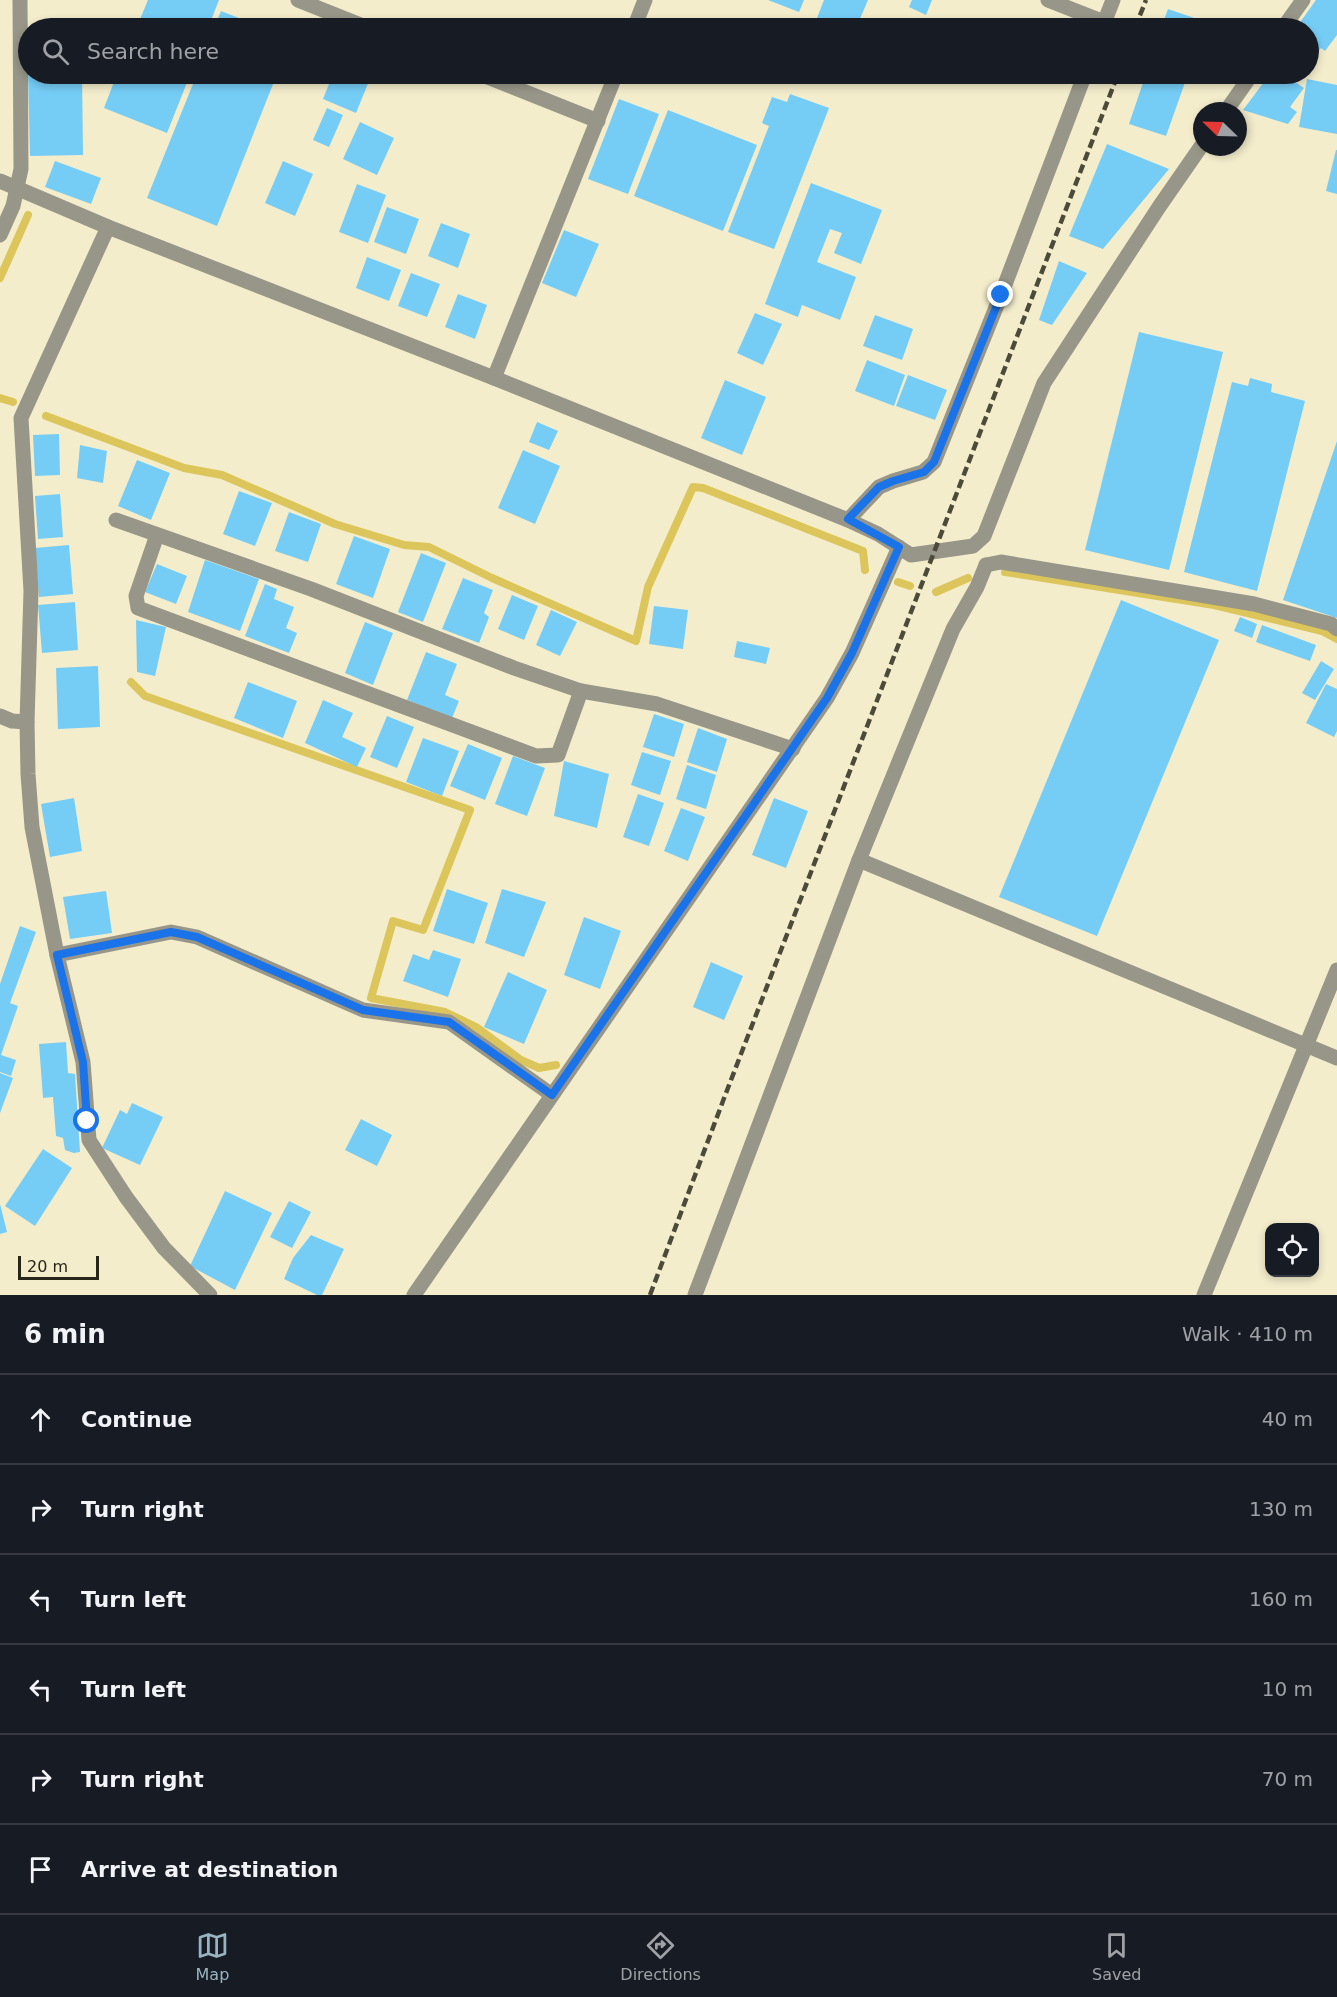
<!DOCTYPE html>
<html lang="en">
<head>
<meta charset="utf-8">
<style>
  body { margin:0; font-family:"DejaVu Sans",sans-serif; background:#20242c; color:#f1f3f6 }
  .controls { position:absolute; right:18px; bottom:18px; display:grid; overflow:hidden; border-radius:12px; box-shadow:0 3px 9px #0003 }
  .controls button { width:54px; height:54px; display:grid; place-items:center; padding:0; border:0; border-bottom:2px solid #363941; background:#171b24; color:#f1f3f6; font:30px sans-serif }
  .compass { position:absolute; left:1193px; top:102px; width:54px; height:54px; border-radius:50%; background:#171b24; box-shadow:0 3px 9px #0003; rotate:293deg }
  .scale { position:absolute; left:18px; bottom:15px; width:81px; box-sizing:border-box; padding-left:6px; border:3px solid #282619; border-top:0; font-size:16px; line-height:21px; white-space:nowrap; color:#282619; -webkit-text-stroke:4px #f4edcc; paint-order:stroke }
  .stop { position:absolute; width:18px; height:18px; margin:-14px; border:4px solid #1a73e8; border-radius:50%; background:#fff }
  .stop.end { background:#1a73e8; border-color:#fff; box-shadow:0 2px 6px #0008 }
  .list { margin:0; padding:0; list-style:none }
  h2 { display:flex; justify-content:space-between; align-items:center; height:78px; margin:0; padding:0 24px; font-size:26px }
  h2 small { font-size:20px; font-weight:400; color:#9ea1a6 }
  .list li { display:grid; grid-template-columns:39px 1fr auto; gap:18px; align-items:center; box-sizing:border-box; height:90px; padding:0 24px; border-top:2px solid #363941 }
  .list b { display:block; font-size:22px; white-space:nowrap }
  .list em { font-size:20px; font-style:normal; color:#9ea1a6 }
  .icon { flex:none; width:33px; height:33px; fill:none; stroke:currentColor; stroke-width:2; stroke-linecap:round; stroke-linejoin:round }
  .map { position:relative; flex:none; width:1337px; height:1295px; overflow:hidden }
  .search { position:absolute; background:#171b24; box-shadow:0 3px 9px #0003; left:18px; right:18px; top:18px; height:66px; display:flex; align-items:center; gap:15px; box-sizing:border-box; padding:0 21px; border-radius:33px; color:#9ea1a6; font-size:22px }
  .sheet { height:618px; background:#171b24 }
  nav { display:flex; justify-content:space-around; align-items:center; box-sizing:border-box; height:84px; border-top:2px solid #363941; background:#171b24; font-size:16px; color:#9ea1a6 }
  nav a { display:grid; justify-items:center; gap:3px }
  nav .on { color:#99b4c1 }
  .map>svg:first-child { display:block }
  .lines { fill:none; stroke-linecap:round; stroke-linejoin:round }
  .stream { stroke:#dcc65c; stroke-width:8 }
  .building { fill:#75cdf6 }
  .minor { stroke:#989688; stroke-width:15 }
  .rail { stroke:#4c4a39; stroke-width:4.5; stroke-dasharray:9 4.5; stroke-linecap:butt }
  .route { stroke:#1a73e8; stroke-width:8 }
</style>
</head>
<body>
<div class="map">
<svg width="1337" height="1295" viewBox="0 0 1337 1295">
  <rect width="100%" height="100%" fill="#f4edcc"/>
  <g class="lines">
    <g class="stream">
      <polyline points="0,278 28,215"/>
      <polyline points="0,398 13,402"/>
      <polyline points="46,416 184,468 222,475 335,524 404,545 429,547 492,578 636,641 648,587 693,487 703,488 863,551 865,570"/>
      <polyline points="1005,572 1214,605 1322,631 1337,639"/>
      <polyline points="898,582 910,586"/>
      <polyline points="936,592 968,578"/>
      <polyline points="131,682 145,696 470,810 423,930 393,921 371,998 445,1012 476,1027 521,1060 539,1068 556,1065"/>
    </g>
  </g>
  <g class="building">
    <polygon points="148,0 219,0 208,28 149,28 138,24"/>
    <polygon points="768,0 804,0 799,12"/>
    <polygon points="824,0 868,0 856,28 843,28 817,18"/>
    <polygon points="912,0 932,0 926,15 909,7"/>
    <polygon points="1316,0 1337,0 1337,35 1325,51 1321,48 1314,56 1308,54 1308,28 1296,28"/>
    <polygon points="1168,9 1206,22 1203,28 1161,28"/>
    <polygon points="221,11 264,28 214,28"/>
    <polygon points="28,74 82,74 83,155 30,156"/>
    <polygon points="117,74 171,74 188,80 167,133 104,108"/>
    <polygon points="197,74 277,74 217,226 147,198"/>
    <polygon points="333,74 351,74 369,81 356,113 323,99"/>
    <polygon points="1146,74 1188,74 1166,136 1129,124"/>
    <polygon points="1270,74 1283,74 1304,88 1290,107 1297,112 1288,124 1243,110"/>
    <polygon points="1307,79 1337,85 1337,134 1299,127"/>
    <polygon points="790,94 829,108 774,249 728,232 769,126 762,123 772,97 787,102"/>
    <polygon points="619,99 659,114 628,194 588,179"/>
    <polygon points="327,108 343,115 329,147 313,140"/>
    <polygon points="668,110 757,145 723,231 634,196"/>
    <polygon points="360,122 394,138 377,175 343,159"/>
    <polygon points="1107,144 1169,169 1103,249 1069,236"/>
    <polygon points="1336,150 1337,150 1337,194 1326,191"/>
    <polygon points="55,161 101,178 91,204 45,187"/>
    <polygon points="283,161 313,174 295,216 265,203"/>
    <polygon points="811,183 882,210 861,264 834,253 842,233 830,229 817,262 856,277 840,320 802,305 798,317 765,304"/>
    <polygon points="357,184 386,195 368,243 339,232"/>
    <polygon points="387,207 419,219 406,254 374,242"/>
    <polygon points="441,223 470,234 458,268 428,256"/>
    <polygon points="564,230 599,244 576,297 542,283"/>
    <polygon points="367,257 401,270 389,301 356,288"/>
    <polygon points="1059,261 1087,273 1052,325 1039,320"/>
    <polygon points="411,273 440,284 427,317 398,306"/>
    <polygon points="458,294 487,305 475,339 445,327"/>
    <polygon points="755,313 782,324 763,365 737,353"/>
    <polygon points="875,315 913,329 902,360 863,346"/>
    <polygon points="1139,332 1223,352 1169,570 1085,550"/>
    <polygon points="867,360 905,375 894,406 855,391"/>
    <polygon points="908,375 947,390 935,420 896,406"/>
    <polygon points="1250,378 1272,384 1271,392 1305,401 1257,591 1184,572 1232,382 1248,386"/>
    <polygon points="725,380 766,397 742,455 701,438"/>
    <polygon points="537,422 558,431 549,450 529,442"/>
    <polygon points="59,434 60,475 35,476 33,435"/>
    <polygon points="1337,441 1337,618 1283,600"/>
    <polygon points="80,445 107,451 103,483 77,478"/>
    <polygon points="523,450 560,466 535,524 498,508"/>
    <polygon points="137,460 170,473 151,520 118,506"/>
    <polygon points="239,491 272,503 255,546 223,534"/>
    <polygon points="60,494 63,537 38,539 35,496"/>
    <polygon points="289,512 321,524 308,562 275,551"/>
    <polygon points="354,536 390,549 373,598 336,584"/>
    <polygon points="69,545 73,594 39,597 35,548"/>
    <polygon points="421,553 446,563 423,622 398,612"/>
    <polygon points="205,560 259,579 240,631 188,612"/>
    <polygon points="157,564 187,576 176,604 145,592"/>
    <polygon points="463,578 493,590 484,613 489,617 479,643 442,629"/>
    <polygon points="265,584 277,589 274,599 294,607 286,628 297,633 289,653 245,636"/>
    <polygon points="512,595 538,606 524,640 498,629"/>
    <polygon points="1121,600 1219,640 1097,936 999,897"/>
    <polygon points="75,602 78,650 42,653 38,605"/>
    <polygon points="654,606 688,610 683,649 649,644"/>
    <polygon points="551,610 577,622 560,656 536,645"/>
    <polygon points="1240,617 1257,624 1252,638 1234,631"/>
    <polygon points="136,620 166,627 155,676 137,672"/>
    <polygon points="365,622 393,633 373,685 345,673"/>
    <polygon points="1262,625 1316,645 1310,661 1256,642"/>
    <polygon points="737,641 770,648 766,664 734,657"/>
    <polygon points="426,652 457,664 445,695 459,701 452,718 407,700"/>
    <polygon points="1321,661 1334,669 1315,700 1302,693"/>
    <polygon points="98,666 100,727 58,729 56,668"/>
    <polygon points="248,682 297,701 283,738 234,718"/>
    <polygon points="1326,684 1337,689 1337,731 1334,737 1306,723"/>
    <polygon points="323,700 353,713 342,737 366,748 357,767 305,743"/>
    <polygon points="654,714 684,724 674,757 643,747"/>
    <polygon points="387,716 414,727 397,768 370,757"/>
    <polygon points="698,728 727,739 717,772 687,762"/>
    <polygon points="423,738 459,751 442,796 406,782"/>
    <polygon points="468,744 502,758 485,800 450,786"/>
    <polygon points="642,752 671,761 660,795 631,785"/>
    <polygon points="513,756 545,768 527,816 495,804"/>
    <polygon points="564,761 609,774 597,828 554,816"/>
    <polygon points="687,765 716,775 706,809 676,799"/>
    <polygon points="638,794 664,803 649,846 623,837"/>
    <polygon points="74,798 82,851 50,857 41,804"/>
    <polygon points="774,798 808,811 786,868 752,855"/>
    <polygon points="681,808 705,817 688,861 664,851"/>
    <polygon points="447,889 488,903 474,944 433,931"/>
    <polygon points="502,889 546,902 524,957 485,943"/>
    <polygon points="106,891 112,933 70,939 63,897"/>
    <polygon points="584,917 621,931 600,989 564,975"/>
    <polygon points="20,926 36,932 10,1003 18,1006 1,1055 16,1060 11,1076 0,1072 0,984"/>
    <polygon points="433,950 461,959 448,997 403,981 413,954 429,960"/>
    <polygon points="711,962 743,976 724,1020 693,1007"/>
    <polygon points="508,972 547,990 524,1044 484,1027"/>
    <polygon points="66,1042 68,1073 75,1074 80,1152 74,1153 65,1150 63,1138 56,1136 53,1097 43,1098 39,1044"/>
    <polygon points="0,1073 13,1078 0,1113"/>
    <polygon points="132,1103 163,1117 140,1165 102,1148 120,1110 127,1114"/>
    <polygon points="361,1119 392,1135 377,1166 345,1150"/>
    <polygon points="43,1149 72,1168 35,1226 5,1206"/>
    <polygon points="225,1191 272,1213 235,1290 190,1266"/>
    <polygon points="289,1201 311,1212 292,1248 270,1237"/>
    <polygon points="0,1204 7,1232 0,1234"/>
    <polygon points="311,1235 344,1249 322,1295 317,1295 284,1279 293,1258"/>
  </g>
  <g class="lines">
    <g class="minor">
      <polyline points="298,0 368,28"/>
      <polyline points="1048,0 1104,22"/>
      <polyline points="634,28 645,0"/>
      <polyline points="1102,28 1113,0"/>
      <polyline points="1283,28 1303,0"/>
      <polyline points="480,74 598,121"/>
      <polyline points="1226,111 1252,74"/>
      <polyline points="0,181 108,227 494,378 848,520 878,534 911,555 973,546 984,536 1044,383 1159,207 1202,145"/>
      <polyline points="108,227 21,418 31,591 27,722 28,774 32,827 57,955 83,1062 89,1140 126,1197 164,1248 210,1295"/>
      <polyline points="0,235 13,206 21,169 20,0"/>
      <polyline points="494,378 616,74"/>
      <polyline points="116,520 311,589 514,668 581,691 657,704 793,749"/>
      <polyline points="848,520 879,487 893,481 923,472 934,462 1001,295 1085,74"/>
      <polyline points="157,535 136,596 138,608 536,756 558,755 581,691"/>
      <polyline points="986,565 1001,562 1254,604 1331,624 1337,629"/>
      <polyline points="0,716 12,721 27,722"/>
      <polyline points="859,860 1337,1058"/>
      <polyline points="57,955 171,932 197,937 363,1010 449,1022 552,1095"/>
      <polyline points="414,1295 827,698 852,653 899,547"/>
      <polyline points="695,1295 859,860 953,629 977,587 986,565"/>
      <polyline points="1204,1295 1337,970"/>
    </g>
    <g class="rail">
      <polyline points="1135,28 1146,0"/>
      <polyline points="650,1295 726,1093 1118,74"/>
    </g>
  </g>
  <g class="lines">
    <polyline class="route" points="87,1121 83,1062 57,955 171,932 197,937 363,1010 449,1022 552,1095 827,698 852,653 899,547 848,519 879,487 893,481 924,472 934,462 1001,295"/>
  </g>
</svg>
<div class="controls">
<button><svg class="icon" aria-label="locate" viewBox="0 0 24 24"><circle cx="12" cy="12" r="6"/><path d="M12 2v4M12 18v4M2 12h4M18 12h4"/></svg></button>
</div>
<svg class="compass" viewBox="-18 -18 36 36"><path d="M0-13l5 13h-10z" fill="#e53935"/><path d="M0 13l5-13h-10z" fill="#9ea1a6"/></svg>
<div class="scale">20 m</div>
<div class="stop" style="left:87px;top:1121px"></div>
<div class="stop end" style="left:1001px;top:295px"></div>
<div class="search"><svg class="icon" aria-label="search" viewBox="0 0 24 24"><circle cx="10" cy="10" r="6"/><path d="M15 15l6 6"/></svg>Search here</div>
</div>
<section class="sheet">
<h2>6 min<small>Walk · 410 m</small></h2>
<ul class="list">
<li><svg class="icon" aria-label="ahead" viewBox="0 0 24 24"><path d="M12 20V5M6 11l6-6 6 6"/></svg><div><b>Continue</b></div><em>40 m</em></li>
<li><svg class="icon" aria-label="right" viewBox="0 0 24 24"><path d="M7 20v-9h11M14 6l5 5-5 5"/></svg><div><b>Turn right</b></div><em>130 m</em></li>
<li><svg class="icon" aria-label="left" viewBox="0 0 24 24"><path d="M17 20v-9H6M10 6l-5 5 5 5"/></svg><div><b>Turn left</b></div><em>160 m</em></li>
<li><svg class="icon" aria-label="left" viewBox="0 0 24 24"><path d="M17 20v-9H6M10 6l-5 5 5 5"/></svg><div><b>Turn left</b></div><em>10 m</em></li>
<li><svg class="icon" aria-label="right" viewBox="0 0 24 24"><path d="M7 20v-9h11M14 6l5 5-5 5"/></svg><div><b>Turn right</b></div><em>70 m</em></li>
<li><svg class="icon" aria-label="arrive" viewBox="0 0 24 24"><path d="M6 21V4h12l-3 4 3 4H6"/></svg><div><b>Arrive at destination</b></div></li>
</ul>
</section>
<nav>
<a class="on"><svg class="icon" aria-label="map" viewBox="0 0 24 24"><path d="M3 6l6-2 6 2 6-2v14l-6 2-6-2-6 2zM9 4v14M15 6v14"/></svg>Map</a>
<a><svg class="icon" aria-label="directions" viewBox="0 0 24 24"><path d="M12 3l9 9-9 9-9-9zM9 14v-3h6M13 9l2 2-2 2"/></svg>Directions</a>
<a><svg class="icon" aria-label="saved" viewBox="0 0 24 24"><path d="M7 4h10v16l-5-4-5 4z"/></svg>Saved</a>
</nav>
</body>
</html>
